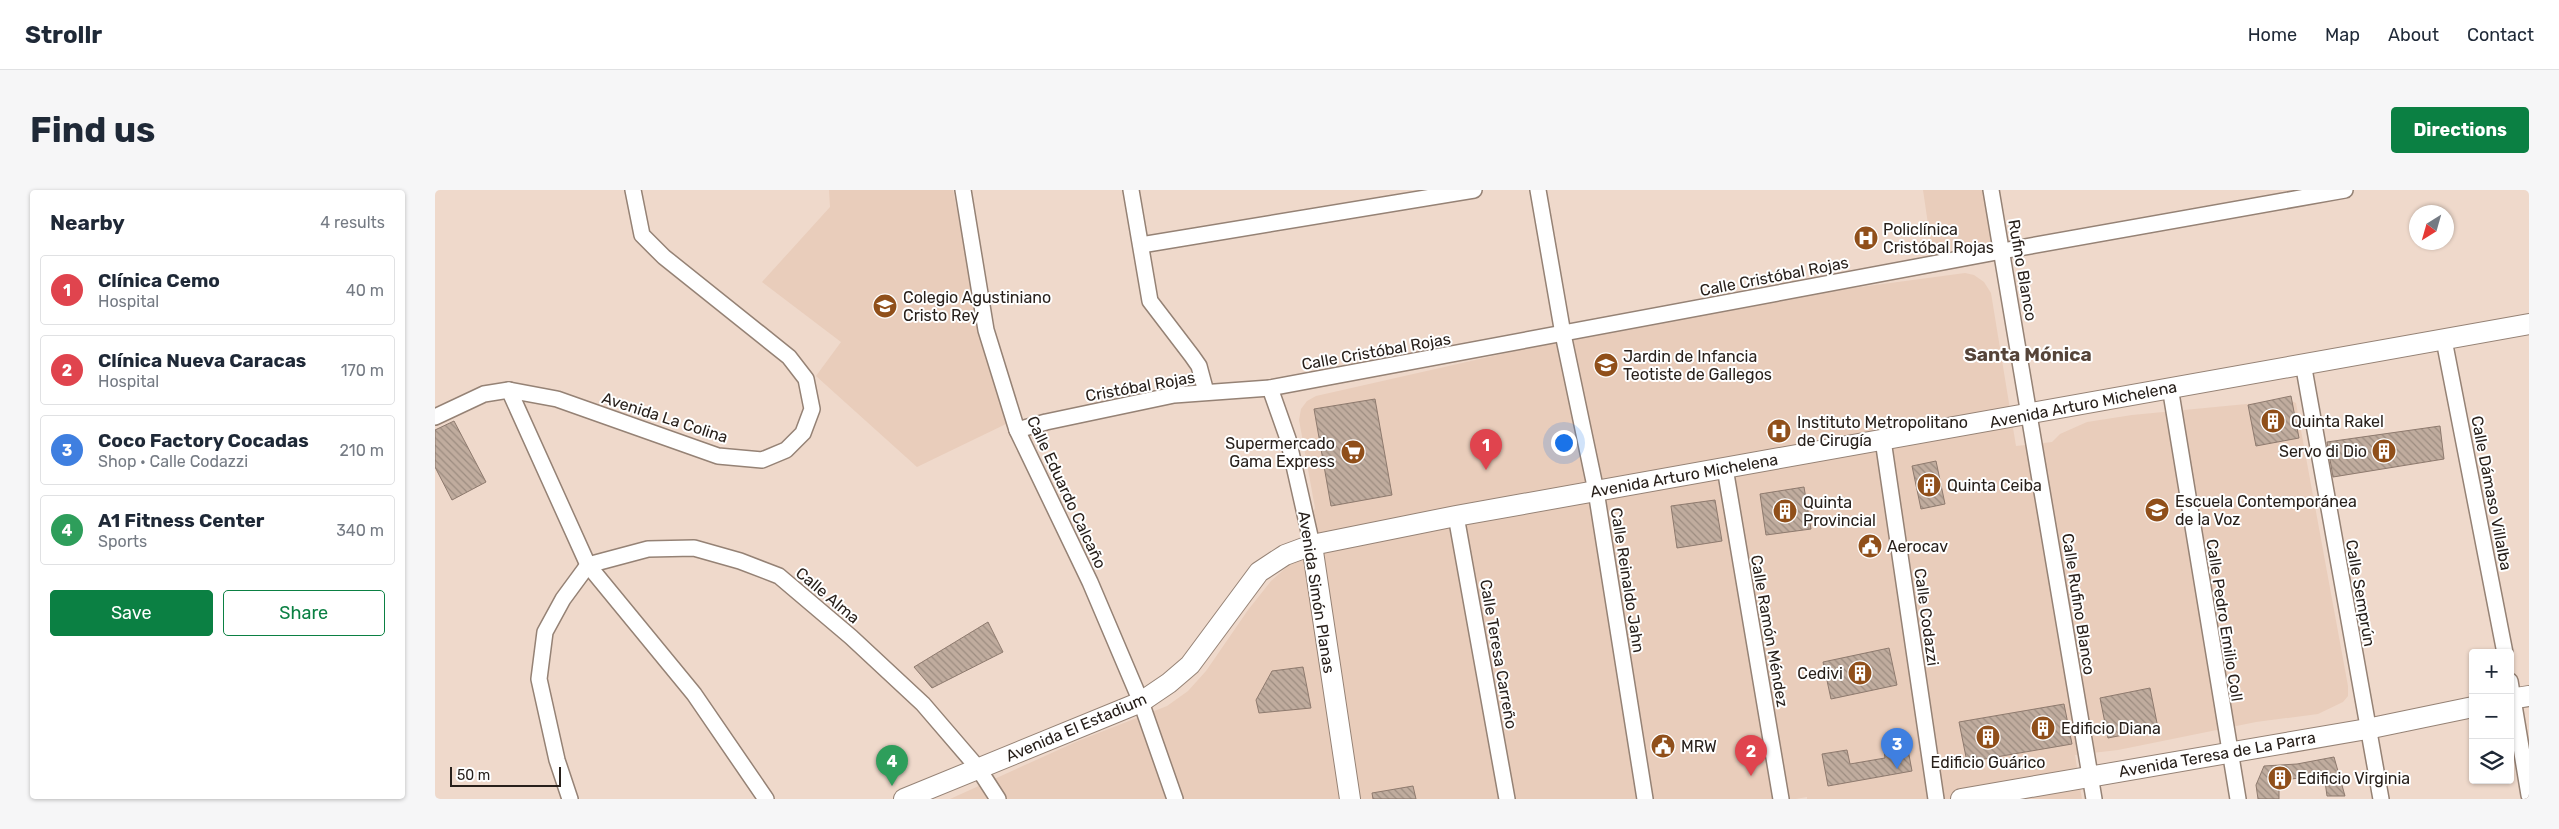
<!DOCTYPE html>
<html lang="en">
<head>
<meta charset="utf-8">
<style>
  body { margin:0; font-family:Rubik,sans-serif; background:#f6f6f7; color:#1f2937 }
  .controls { position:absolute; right:15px; bottom:15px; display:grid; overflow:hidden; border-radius:5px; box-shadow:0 1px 4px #0004 }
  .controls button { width:45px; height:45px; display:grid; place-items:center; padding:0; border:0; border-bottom:1px solid #e0e1e3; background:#fff; color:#1f2937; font:25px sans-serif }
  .compass { position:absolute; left:1974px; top:15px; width:45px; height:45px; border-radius:50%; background:#fff; box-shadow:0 1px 4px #0004; rotate:217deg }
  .scale { position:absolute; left:15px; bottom:12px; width:111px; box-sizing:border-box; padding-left:5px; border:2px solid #28201b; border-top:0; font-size:14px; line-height:18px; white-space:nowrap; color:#28201b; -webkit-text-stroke:4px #fff; paint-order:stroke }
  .you { position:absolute; left:1128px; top:252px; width:18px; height:18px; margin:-12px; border:4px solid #fff; border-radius:50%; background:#1a73e8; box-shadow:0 0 0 8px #1a73e833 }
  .badge { display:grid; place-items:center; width:32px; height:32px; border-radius:50%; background:#0b8043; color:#fff; font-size:16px; font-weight:700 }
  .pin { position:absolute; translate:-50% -41px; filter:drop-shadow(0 1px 2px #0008) }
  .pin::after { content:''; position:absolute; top:26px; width:18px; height:15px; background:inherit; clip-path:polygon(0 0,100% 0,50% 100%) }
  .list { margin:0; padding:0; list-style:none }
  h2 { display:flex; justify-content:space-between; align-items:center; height:65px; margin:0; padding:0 20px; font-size:21px }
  h2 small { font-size:16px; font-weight:400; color:#747a83 }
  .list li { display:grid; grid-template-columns:32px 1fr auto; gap:15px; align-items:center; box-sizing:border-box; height:70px; margin:0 10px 10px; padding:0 10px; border:1px solid #e0e1e3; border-radius:5px }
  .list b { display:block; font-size:19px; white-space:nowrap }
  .list p { margin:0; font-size:16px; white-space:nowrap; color:#747a83 }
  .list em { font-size:16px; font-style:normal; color:#747a83 }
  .actions { display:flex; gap:10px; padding:15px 20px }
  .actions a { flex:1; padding:11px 0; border:1px solid #0b8043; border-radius:5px; text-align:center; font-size:18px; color:#0b8043 }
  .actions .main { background:#0b8043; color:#fff }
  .icon { flex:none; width:28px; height:28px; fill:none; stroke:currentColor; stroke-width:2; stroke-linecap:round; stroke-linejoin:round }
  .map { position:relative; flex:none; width:2094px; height:609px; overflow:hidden; border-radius:5px }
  header { display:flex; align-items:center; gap:30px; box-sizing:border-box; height:70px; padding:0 25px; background:#fff; border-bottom:1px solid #e0e1e3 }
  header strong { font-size:24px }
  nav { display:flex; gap:28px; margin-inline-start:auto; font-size:18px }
  .intro { display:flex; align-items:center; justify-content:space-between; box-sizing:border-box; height:120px; padding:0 30px }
  h1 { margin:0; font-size:35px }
  .button { padding:12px 22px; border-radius:5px; background:#0b8043; color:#fff; font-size:18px; font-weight:700 }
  main { display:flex; gap:30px; padding:0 30px }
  aside { flex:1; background:#fff; border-radius:5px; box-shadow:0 1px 4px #0004 }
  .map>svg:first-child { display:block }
  .built { fill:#e9cdbb }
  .building { fill:url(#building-back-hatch); stroke:#8e7a6e }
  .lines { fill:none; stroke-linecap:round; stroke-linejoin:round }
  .street-casing { stroke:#958275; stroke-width:18 }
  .secondary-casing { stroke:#958275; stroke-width:22 }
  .street { stroke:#fff; stroke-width:15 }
  .secondary { stroke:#fff; stroke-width:20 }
  .labels { text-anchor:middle; stroke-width:4; stroke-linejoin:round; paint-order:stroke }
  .poi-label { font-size:16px; fill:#28201b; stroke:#fff; text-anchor:start }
  .street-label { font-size:16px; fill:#28201b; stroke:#fff }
  .quarter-label { font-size:19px; font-weight:bold; fill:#554439; stroke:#fff }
</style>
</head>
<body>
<header>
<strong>Strollr</strong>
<nav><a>Home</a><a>Map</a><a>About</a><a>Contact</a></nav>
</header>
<div class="intro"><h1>Find us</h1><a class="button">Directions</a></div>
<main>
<aside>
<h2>Nearby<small>4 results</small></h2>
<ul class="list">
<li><span class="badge" style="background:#e0444e">1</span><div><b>Clínica Cemo</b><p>Hospital</p></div><em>40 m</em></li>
<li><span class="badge" style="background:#e0444e">2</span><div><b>Clínica Nueva Caracas</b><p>Hospital</p></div><em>170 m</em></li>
<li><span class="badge" style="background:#3f7fe0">3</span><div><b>Coco Factory Cocadas</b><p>Shop · Calle Codazzi</p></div><em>210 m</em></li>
<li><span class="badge" style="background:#2e9e5b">4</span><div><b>A1 Fitness Center</b><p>Sports</p></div><em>340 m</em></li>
</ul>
<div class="actions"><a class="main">Save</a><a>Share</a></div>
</aside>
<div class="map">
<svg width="2094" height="609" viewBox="0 0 2094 609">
  <defs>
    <pattern id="building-back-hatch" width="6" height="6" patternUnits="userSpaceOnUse" patternTransform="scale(1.25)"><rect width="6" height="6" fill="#c0ac9e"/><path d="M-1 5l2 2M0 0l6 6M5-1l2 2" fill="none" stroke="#9c8c80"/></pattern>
  </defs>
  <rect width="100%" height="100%" fill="#efd9cb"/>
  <g class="built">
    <polygon points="394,0 518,0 546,140 571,234 482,277 381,186 406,152 327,92 395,17"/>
    <polygon points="1488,0 1550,0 1559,57 1498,68"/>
    <polygon points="1530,83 1539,85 1549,92 1556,103 1581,256 1617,252 1625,244 1652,232 1697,225 1854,210 1861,213 1913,496 1913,506 1908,512 1883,524 1821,532 1683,560 1640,565 1647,609 1372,609 1372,607 1361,609 515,609 643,551 732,516 753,501 771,481 813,420 836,391 853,376 880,318 864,230 866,219 872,211 881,206 1190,136 1306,113"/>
  </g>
  <g class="building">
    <polygon points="1856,206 1864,248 1821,256 1813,215"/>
    <polygon points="940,209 957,305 896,316 879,219"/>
    <polygon points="19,231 51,292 17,310 0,277 0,240"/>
    <polygon points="2005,236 2009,269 1898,287 1892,252"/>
    <polygon points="1501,271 1510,314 1486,319 1477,276"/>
    <polygon points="1369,297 1376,339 1331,345 1325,304"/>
    <polygon points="1280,310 1287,351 1242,358 1236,316"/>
    <polygon points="553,432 568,462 497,498 479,477"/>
    <polygon points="1454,458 1462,495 1396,509 1388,472"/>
    <polygon points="868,477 876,518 824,523 821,510 837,481"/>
    <polygon points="1715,498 1723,538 1673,548 1665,508"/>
    <polygon points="1629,514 1637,554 1532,572 1524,532"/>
    <polygon points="1471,549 1477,581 1393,596 1387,564 1412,560 1415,574 1450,568 1448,554"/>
    <polygon points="1899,567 1910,606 1892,606 1889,584 1844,591 1844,609 1823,609 1821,595 1829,576 1862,574"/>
    <polygon points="978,596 981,609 938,609 937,603"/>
  </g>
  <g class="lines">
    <defs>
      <g id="street">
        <polyline points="528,0 551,140 582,240 655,392 706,512 740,609"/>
        <polyline points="696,0 715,111 757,166 764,176 771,202"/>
        <polyline points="1103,0 1128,144 1161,301 1210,609"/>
        <polyline points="1556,0 1659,609"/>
        <polyline points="706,55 1039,0"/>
        <polyline points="2009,150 2070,463"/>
        <polyline points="1868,173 1946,609"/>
        <polyline points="1735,197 1803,609"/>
        <polyline points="835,198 853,249 877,355"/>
        <polyline points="74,200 153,375 259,504 331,609"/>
        <polyline points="0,227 49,204 74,200 122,209 283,266 327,270 351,260 368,243 377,219 371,189 354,167 229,67 207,45 198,0"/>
        <polyline points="582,240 611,232 739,205 835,198 1567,61 1910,0"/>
        <polyline points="1448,250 1501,609"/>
        <polyline points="1290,278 1346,609"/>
        <polyline points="1021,326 1072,609"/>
        <polyline points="2075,491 2094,605"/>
        <polyline points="135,609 122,570 104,489 110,442 128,409 153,375 213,359 259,358 305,371 344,386 416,447 488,514 543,578 563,609"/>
      </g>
      <g id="secondary">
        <polyline points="877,355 915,609"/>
        <polyline points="2075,509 2094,506"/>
        <polyline points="469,609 706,512 734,493 755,475 824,382 850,365 877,355 1021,326 2094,134"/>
        <polyline points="1526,609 1932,539 2038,517"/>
      </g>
    </defs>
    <use href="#street" class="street-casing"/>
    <use href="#secondary" class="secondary-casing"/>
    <use href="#street" class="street"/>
    <use href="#secondary" class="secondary"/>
  </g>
  <defs>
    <symbol id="hospital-disc" viewBox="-11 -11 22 22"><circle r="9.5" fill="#904f1a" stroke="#fff"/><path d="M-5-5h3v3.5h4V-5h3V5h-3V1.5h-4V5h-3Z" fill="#fff"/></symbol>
    <symbol id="school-disc" viewBox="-11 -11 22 22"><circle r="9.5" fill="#904f1a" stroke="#fff"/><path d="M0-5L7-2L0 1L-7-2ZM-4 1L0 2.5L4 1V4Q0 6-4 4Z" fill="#fff"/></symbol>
    <symbol id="building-disc" viewBox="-11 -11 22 22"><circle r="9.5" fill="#904f1a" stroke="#fff"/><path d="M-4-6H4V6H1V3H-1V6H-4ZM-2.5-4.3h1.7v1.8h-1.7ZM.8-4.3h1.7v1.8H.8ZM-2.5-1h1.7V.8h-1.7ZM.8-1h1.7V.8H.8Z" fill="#fff"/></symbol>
    <symbol id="supermarket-disc" viewBox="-11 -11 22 22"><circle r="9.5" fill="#904f1a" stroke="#fff"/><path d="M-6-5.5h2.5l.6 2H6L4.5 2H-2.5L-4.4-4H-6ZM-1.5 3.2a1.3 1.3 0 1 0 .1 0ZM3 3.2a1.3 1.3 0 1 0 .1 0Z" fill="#fff"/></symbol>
    <symbol id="university-disc" viewBox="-11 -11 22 22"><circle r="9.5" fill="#904f1a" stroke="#fff"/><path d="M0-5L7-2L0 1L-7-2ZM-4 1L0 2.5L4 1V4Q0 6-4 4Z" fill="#fff"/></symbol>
    <symbol id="civic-disc" viewBox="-11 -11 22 22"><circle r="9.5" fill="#904f1a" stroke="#fff"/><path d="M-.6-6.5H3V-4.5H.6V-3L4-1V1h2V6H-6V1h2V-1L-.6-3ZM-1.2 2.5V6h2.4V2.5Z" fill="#fff"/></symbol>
  </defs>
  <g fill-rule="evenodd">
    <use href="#hospital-disc" x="1417" y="34" width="28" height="28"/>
    <use href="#school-disc" x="436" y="102" width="28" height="28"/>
    <use href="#school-disc" x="1157" y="161" width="28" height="28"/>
    <use href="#building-disc" x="1824" y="217" width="28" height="28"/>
    <use href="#hospital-disc" x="1330" y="227" width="28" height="28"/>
    <use href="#building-disc" x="1935" y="247" width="28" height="28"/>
    <use href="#supermarket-disc" x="904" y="248" width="28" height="28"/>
    <use href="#building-disc" x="1480" y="281" width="28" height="28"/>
    <use href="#university-disc" x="1708" y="306" width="28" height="28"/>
    <use href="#building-disc" x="1336" y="307" width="28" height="28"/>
    <use href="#civic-disc" x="1421" y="342" width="28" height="28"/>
    <use href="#building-disc" x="1411" y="469" width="28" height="28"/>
    <use href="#building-disc" x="1594" y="524" width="28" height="28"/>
    <use href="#building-disc" x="1539" y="533" width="28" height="28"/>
    <use href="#civic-disc" x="1214" y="542" width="28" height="28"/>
    <use href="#building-disc" x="1831" y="574" width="28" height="28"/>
  </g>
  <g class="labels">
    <g class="poi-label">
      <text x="1448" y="45">Policlínica<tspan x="1448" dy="18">Cristóbal Rojas</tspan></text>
      <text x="468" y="113">Colegio Agustiniano<tspan x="468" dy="18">Cristo Rey</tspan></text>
      <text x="1188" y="172">Jardin de Infancia<tspan x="1188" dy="18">Teotiste de Gallegos</tspan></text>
      <text x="1856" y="237">Quinta Rakel</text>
      <text x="1362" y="238">Instituto Metropolitano<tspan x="1362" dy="18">de Cirugía</tspan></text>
      <text x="900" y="259" text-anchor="end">Supermercado<tspan x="900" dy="18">Gama Express</tspan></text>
      <text x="1932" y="267" text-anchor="end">Servo di Dio</text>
      <text x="1512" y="301">Quinta Ceiba</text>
      <text x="1740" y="317">Escuela Contemporánea<tspan x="1740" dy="18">de la Voz</tspan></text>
      <text x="1368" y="318">Quinta<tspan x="1368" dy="18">Provincial</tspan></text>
      <text x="1452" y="362">Aerocav</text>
      <text x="1408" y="489" text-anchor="end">Cedivi</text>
      <text x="1626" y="544">Edificio Diana</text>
      <text x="1246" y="562">MRW</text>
      <text x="1553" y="578" text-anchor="middle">Edificio Guárico</text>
      <text x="1862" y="594">Edificio Virginia</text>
    </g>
    <g class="street-label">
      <text transform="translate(1588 80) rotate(80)" y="6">Rufino Blanco</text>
      <text transform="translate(1339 86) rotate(-11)" y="6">Calle Cristóbal Rojas</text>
      <text transform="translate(941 161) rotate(-10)" y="6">Calle Cristóbal Rojas</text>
      <text transform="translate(705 196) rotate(-10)" y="6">Cristóbal Rojas</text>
      <text transform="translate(1648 214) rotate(-11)" y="6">Avenida Arturo Michelena</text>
      <text transform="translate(230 227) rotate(18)" y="6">Avenida La Colina</text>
      <text transform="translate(1249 285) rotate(-10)" y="6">Avenida Arturo Michelena</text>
      <text transform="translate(632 302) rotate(65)" y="6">Calle Eduardo Calcaño</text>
      <text transform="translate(2057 303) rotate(79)" y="6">Calle Dámaso Villalba</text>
      <text transform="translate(1193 390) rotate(81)" y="6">Calle Reinaldo Jahn</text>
      <text transform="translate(882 402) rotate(81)" y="6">Avenida Simón Planas</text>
      <text transform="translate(1926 403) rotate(80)" y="6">Calle Semprún</text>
      <text transform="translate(393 405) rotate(40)" y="6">Calle Alma</text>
      <text transform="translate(1644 414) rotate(81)" y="6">Calle Rufino Blanco</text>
      <text transform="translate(1492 427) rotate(82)" y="6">Calle Codazzi</text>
      <text transform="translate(1790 430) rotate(81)" y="6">Calle Pedro Emilio Coll</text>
      <text transform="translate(1335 441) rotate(80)" y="6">Calle Ramón Méndez</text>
      <text transform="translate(1064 464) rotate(80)" y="6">Calle Teresa Carreño</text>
      <text transform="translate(641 537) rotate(-23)" y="6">Avenida El Estadium</text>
      <text transform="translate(1782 564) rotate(-10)" y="6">Avenida Teresa de La Parra</text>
    </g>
    <g class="quarter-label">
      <text x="1593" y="171">Santa Mónica</text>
    </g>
  </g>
</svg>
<div class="controls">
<button>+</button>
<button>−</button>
<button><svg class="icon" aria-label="layers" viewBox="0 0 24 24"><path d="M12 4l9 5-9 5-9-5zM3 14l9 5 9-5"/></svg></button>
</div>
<svg class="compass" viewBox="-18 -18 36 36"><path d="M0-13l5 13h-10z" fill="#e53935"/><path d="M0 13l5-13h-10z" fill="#747a83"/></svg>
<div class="scale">50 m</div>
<div class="you"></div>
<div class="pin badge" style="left:1051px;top:280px;background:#e0444e">1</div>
<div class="pin badge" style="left:1316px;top:586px;background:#e0444e">2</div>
<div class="pin badge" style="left:1462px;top:579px;background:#3f7fe0">3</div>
<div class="pin badge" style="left:457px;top:596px;background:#2e9e5b">4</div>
</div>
</main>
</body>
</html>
